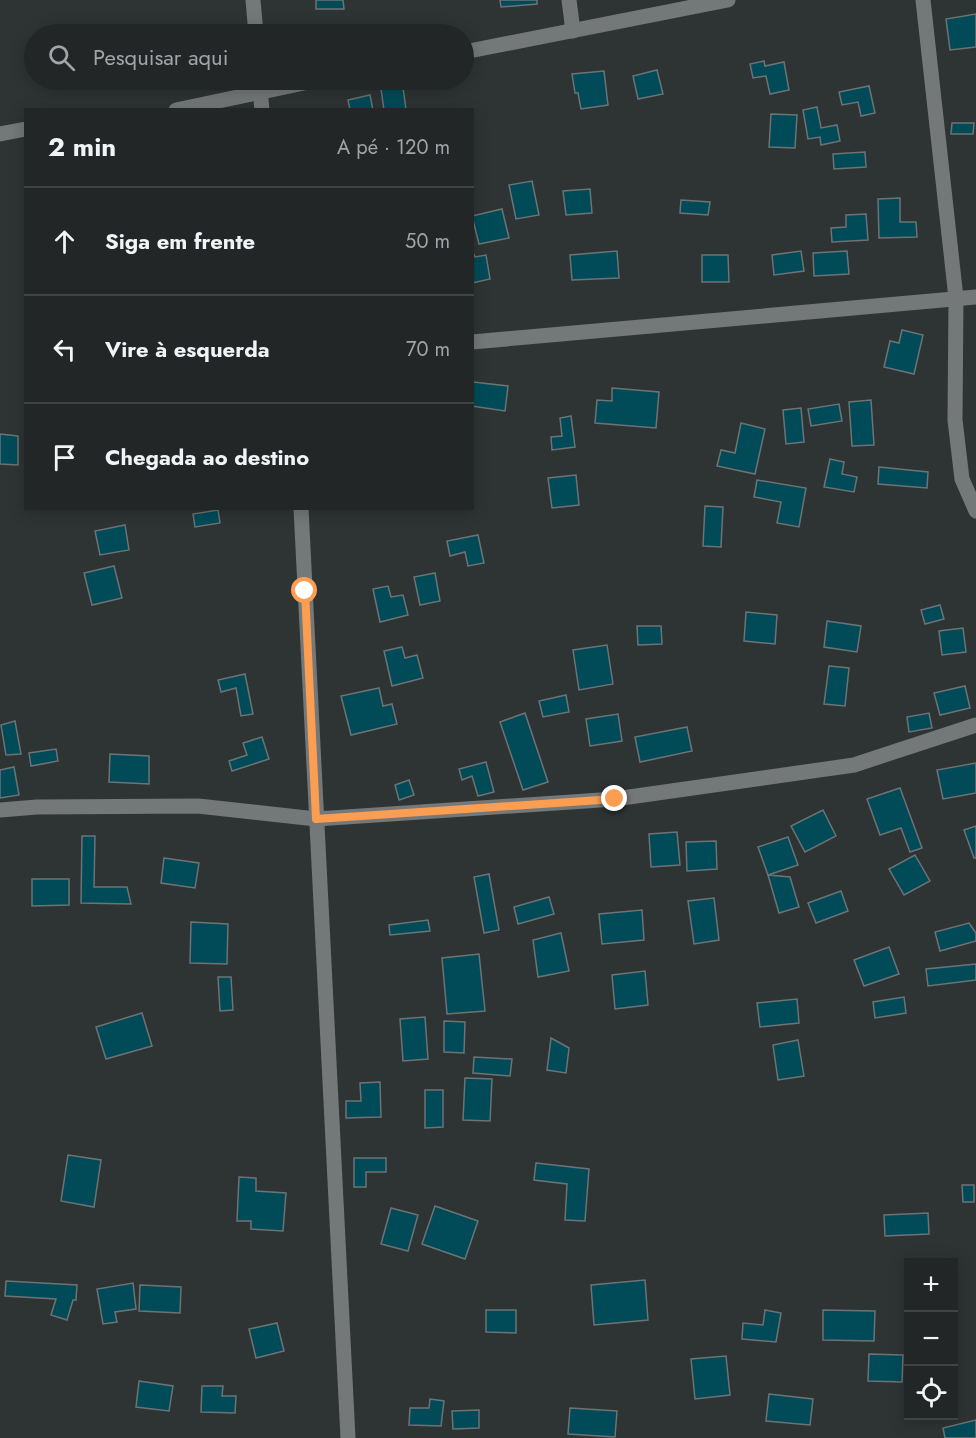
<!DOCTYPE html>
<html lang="pt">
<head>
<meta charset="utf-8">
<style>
  body { margin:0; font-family:Jost,sans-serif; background:#2e3233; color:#f1f3f6 }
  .controls { position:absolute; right:18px; bottom:18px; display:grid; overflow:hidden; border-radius:0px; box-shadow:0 3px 15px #0003 }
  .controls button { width:54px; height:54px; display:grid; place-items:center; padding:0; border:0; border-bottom:2px solid #3f4344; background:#222627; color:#f1f3f6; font:30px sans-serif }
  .stop { position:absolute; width:18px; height:18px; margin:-14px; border:4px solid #fc9e52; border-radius:50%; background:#fff }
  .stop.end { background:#fc9e52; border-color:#fff; box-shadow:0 2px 6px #0008 }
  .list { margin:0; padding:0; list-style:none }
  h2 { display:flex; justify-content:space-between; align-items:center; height:78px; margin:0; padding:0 24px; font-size:26px }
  h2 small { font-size:20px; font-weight:400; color:#a2a5a7 }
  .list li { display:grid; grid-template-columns:39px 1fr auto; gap:18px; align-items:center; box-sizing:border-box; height:108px; padding:0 24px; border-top:2px solid #3f4344 }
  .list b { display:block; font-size:22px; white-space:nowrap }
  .list em { font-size:20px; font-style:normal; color:#a2a5a7 }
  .icon { flex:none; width:33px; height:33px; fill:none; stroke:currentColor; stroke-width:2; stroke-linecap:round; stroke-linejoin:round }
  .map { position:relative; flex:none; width:976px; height:1438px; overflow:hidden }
  .search { position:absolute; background:#222627; box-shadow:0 3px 15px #0003; left:24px; top:24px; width:450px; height:66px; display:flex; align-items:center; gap:15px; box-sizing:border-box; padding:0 21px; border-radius:33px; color:#a2a5a7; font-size:22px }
  .panel { position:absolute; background:#222627; box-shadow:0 3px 15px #0003; left:24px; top:108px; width:450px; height:402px; border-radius:0px }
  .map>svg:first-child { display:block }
  .building { fill:#014b58; stroke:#6d7375; stroke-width:1.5 }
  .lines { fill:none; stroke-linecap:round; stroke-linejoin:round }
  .minor { stroke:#757878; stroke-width:15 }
  .route { stroke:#fc9e52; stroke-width:8 }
</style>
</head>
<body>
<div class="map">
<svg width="976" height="1438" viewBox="0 0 976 1438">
  <rect width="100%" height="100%" fill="#2e3334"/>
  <g class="building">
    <polygon points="316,0 343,0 344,9 316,9"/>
    <polygon points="500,0 537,0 537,4 501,7"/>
    <polygon points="976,14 976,47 950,50 946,19"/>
    <polygon points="764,61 765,66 784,62 789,90 770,94 766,76 753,78 750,64"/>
    <polygon points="657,70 663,94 638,99 633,76"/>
    <polygon points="604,71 608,105 581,109 578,93 575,93 572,74"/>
    <polygon points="869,86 875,113 861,116 858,102 842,105 839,92"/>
    <polygon points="403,87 406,110 384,110 381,89"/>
    <polygon points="370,95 373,110 350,110 348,100"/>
    <polygon points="817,107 821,128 837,125 840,141 821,145 820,137 808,139 803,110"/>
    <polygon points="771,114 797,115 795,148 769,147"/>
    <polygon points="952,123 974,123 973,134 951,134"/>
    <polygon points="865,152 866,167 834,169 833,154"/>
    <polygon points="532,181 539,215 516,219 509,185"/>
    <polygon points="590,189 592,213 566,215 563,191"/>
    <polygon points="900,198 900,222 916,222 917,237 879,238 878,199"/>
    <polygon points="681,200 710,202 708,215 680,213"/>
    <polygon points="502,209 509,238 479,244 472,216"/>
    <polygon points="866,214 868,240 832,242 831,228 846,227 846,215"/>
    <polygon points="472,250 475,257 486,255 490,279 472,283"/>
    <polygon points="617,251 619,278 572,280 570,255"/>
    <polygon points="801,251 804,271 774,275 772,255"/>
    <polygon points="847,251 849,274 814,276 813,253"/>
    <polygon points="702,255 728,255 729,282 702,282"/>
    <polygon points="902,330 923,335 914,374 884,367 890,341 899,343"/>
    <polygon points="473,382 508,386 505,411 472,406"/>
    <polygon points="612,388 659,392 656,428 595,423 597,400 612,401"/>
    <polygon points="871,400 874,445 852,446 849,402"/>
    <polygon points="839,404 842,421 811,426 808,409"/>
    <polygon points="801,408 804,442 786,444 783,410"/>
    <polygon points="571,416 575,447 552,450 551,437 562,436 560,418"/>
    <polygon points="741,423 765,429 755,474 717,466 721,450 735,453"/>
    <polygon points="0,434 18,436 18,465 0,464"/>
    <polygon points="830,459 844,462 842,474 857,477 854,492 824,487"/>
    <polygon points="879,467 928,472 927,488 878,484"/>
    <polygon points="576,475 579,505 552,508 548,478"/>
    <polygon points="757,480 806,488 799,527 777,523 781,502 754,497"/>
    <polygon points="705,506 723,507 721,547 703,546"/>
    <polygon points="218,510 220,523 195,527 193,514"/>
    <polygon points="125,525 129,550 100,555 95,531"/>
    <polygon points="478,535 484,563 468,566 465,552 450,556 447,541"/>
    <polygon points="114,566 122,598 92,605 84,573"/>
    <polygon points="435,573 440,601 420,605 414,577"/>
    <polygon points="388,586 391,597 403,595 408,615 380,622 373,589"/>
    <polygon points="940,605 944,619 925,624 921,610"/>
    <polygon points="746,612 777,615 775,644 744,641"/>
    <polygon points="827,621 861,626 857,652 824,647"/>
    <polygon points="637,626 661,626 662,644 638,645"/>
    <polygon points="963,628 966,652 942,655 939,631"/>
    <polygon points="607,645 613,684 579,690 573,650"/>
    <polygon points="402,647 405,658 417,655 423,678 392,686 384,651"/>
    <polygon points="829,666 849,668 845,706 824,704"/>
    <polygon points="245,674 253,714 241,716 236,688 221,692 218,680"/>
    <polygon points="965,686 970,708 940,715 934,693"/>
    <polygon points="379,688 383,706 392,704 397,724 351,735 341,696"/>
    <polygon points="566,695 569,712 543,717 539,701"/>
    <polygon points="525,713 548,782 523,790 500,722"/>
    <polygon points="929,713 932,728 909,732 907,717"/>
    <polygon points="618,714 622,741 590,746 586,719"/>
    <polygon points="15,721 21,754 6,755 1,725"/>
    <polygon points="687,727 692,751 640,762 635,737"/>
    <polygon points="262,737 269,759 232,771 229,761 247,755 243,743"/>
    <polygon points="56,749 58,761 31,766 29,753"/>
    <polygon points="110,754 149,756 149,784 109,782"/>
    <polygon points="486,762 494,792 478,796 472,776 462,780 459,769"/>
    <polygon points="976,763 976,793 943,799 937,770"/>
    <polygon points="14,767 19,795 0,798 0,770"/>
    <polygon points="409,780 414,795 399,800 395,785"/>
    <polygon points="900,788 922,848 910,852 901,828 880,835 867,799"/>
    <polygon points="823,810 836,836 805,852 791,826"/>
    <polygon points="976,826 976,858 974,858 964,830"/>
    <polygon points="677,832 680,865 651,867 649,834"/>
    <polygon points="82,836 95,836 94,887 127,887 131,904 81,903"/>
    <polygon points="788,837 798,865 768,875 758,847"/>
    <polygon points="716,841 717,869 687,871 686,842"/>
    <polygon points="915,855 930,881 904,895 889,869"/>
    <polygon points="164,858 199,863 195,888 161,883"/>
    <polygon points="489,874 499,930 484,933 474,877"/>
    <polygon points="768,875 790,877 799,907 779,913"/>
    <polygon points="32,879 69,879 69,905 32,906"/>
    <polygon points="841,891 848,911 816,923 808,903"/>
    <polygon points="549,897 554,914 518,924 514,907"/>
    <polygon points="714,898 719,940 694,944 688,901"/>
    <polygon points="642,910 644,940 602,944 599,914"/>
    <polygon points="428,920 430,931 390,935 389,925"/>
    <polygon points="191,922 228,924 227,964 190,963"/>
    <polygon points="969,923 976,933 976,941 940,951 935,932"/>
    <polygon points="561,933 569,971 538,977 533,940"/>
    <polygon points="889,947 899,974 864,986 854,960"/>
    <polygon points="479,954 485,1011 447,1014 442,958"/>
    <polygon points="976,964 976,980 928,986 926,969"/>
    <polygon points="645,971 648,1005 615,1009 612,975"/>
    <polygon points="218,977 231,977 233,1010 220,1011"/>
    <polygon points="904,997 906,1013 875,1018 873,1002"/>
    <polygon points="797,999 799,1023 760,1027 757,1003"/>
    <polygon points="142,1013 152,1046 106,1059 96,1027"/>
    <polygon points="425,1017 428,1059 403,1061 400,1019"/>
    <polygon points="444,1021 465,1022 464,1053 444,1052"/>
    <polygon points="551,1038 569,1048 566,1073 547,1070"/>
    <polygon points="798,1040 804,1076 778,1080 773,1045"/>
    <polygon points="474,1057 512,1059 510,1076 473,1073"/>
    <polygon points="465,1078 492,1079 490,1121 463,1120"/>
    <polygon points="380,1082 381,1117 346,1118 346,1101 361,1101 360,1083"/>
    <polygon points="425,1090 443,1090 443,1127 425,1128"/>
    <polygon points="68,1155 101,1160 94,1207 61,1201"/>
    <polygon points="354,1158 386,1158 386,1172 366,1172 366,1187 354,1187"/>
    <polygon points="536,1163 589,1169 585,1221 565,1220 567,1184 534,1180"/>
    <polygon points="239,1177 256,1178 256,1191 286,1193 283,1231 251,1229 251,1221 237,1221"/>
    <polygon points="962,1185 974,1185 974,1202 963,1202"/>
    <polygon points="435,1206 478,1221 465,1259 422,1244"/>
    <polygon points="391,1208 418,1215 408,1251 381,1244"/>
    <polygon points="928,1213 929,1234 885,1236 884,1215"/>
    <polygon points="645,1280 648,1320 594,1325 591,1285"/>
    <polygon points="6,1281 77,1285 76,1300 73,1300 67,1320 51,1315 56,1299 5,1296"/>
    <polygon points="133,1283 136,1309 115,1312 117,1322 103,1324 97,1289"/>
    <polygon points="140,1285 181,1287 180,1313 139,1311"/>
    <polygon points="486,1310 516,1310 516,1333 486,1332"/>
    <polygon points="765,1310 781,1313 776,1342 742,1339 743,1323 763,1325"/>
    <polygon points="823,1310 875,1311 874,1341 823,1340"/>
    <polygon points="277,1323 284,1351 256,1358 249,1329"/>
    <polygon points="869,1354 903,1355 902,1382 868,1381"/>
    <polygon points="726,1356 730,1395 695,1399 691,1359"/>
    <polygon points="139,1381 173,1386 169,1411 136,1407"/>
    <polygon points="202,1386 223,1386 222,1396 236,1396 235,1413 201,1412"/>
    <polygon points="769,1394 813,1399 810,1425 766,1421"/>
    <polygon points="430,1399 444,1401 441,1426 409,1425 410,1408 429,1408"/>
    <polygon points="570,1408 617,1411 615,1437 568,1434"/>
    <polygon points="479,1410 479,1428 453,1429 452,1411"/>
    <polygon points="976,1420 976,1438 945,1438 943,1428"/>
  </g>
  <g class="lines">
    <g class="minor">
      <polyline points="253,0 256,34"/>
      <polyline points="569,0 573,31"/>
      <polyline points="923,0 956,298 955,420 962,479 976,511"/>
      <polyline points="464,52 728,0"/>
      <polyline points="259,80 262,110"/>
      <polyline points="176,110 318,80"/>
      <polyline points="0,134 26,129"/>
      <polyline points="472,342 976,297"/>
      <polyline points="301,508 348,1438"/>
      <polyline points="0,810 37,807 198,806 316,819 615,799 854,765 976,725"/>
    </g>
  </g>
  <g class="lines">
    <polyline class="route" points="305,591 316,819 615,799"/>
  </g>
</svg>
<div class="controls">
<button>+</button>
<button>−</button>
<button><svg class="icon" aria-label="locate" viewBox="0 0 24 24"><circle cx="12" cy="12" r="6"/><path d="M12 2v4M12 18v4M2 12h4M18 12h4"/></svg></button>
</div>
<div class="stop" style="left:305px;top:591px"></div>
<div class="stop end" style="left:615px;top:799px"></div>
<div class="search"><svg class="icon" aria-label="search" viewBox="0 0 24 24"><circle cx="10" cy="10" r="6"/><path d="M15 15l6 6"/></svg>Pesquisar aqui</div>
<section class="panel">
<h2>2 min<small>A pé · 120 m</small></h2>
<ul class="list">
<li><svg class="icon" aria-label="ahead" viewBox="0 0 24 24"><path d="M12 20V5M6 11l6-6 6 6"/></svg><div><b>Siga em frente</b></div><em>50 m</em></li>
<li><svg class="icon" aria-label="left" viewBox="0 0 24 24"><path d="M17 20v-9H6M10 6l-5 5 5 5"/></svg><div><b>Vire à esquerda</b></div><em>70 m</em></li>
<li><svg class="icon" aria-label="arrive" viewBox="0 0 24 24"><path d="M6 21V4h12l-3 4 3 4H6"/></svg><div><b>Chegada ao destino</b></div></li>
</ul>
</section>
</div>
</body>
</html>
